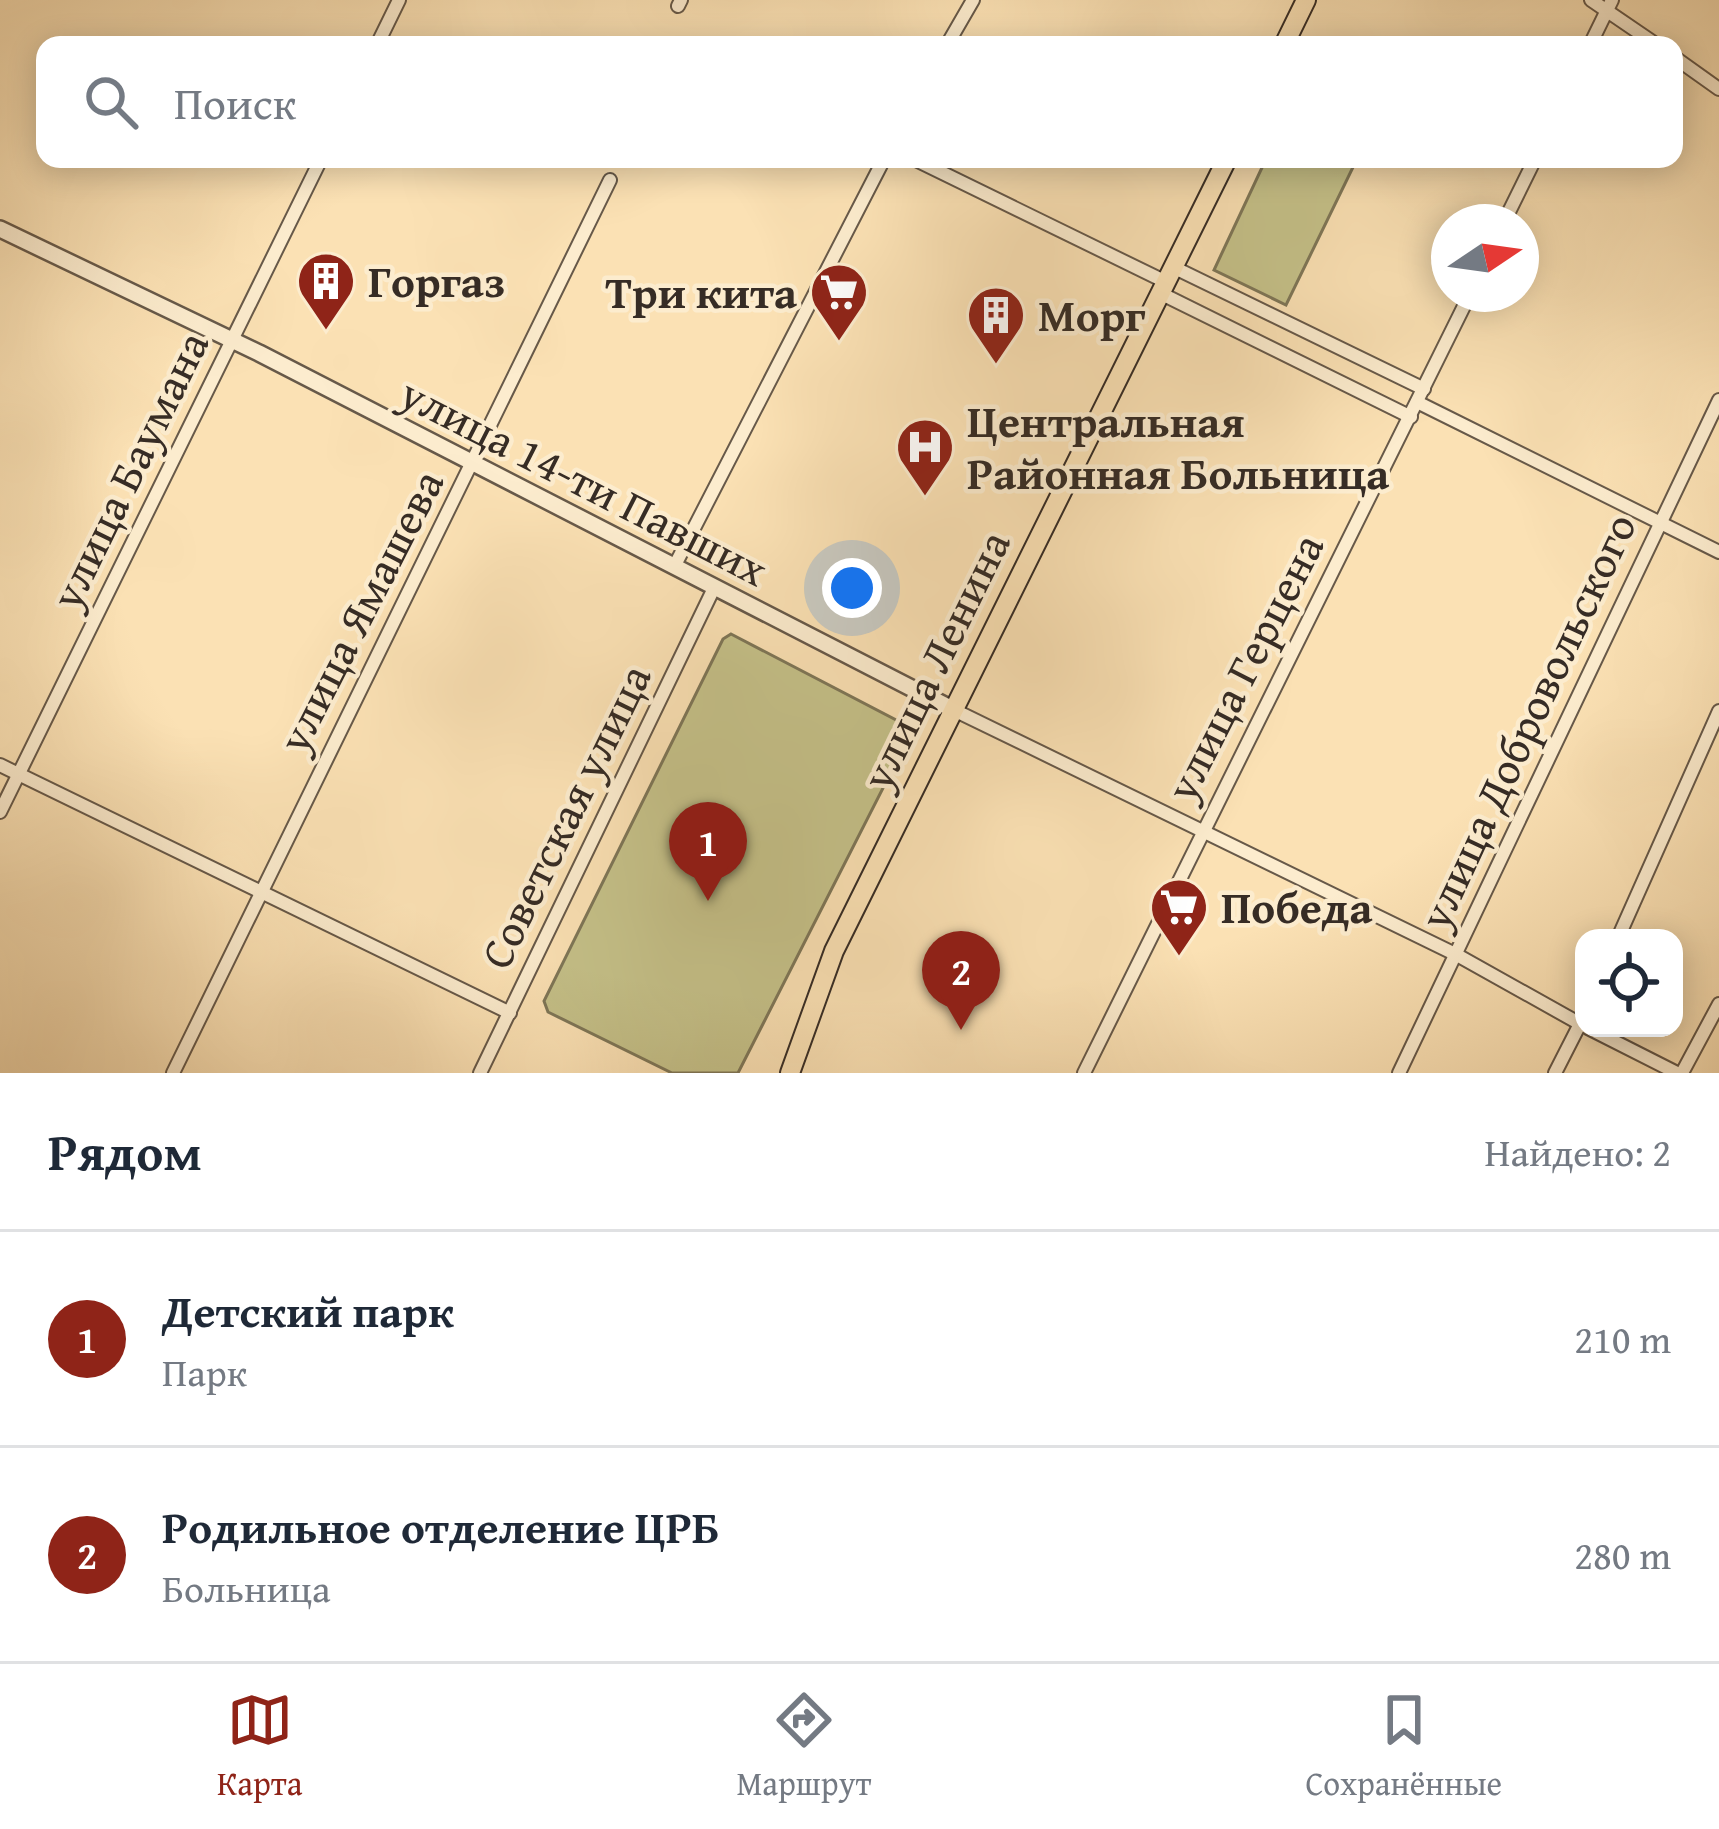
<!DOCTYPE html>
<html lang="ru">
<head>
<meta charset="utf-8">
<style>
  body { margin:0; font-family:"Gentium Book Plus",serif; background:#f2f2f3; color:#1f2937 }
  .controls { position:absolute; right:36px; bottom:36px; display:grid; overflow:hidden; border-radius:24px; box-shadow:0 6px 30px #0003 }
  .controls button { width:108px; height:108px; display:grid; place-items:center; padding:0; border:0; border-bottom:3px solid #e0e1e3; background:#fff; color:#1f2937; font:60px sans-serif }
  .compass { position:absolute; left:1431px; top:204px; width:108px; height:108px; border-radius:50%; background:#fff; box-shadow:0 6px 30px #0003; rotate:77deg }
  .you { position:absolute; left:852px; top:588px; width:42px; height:42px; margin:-30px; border:9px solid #fff; border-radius:50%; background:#1a73e8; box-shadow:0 0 0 18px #1a73e833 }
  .badge { display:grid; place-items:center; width:78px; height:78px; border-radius:50%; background:#8f2418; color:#fff; font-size:39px; font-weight:700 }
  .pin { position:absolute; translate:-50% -99px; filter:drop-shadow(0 3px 6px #0008) }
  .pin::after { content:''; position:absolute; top:63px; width:42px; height:36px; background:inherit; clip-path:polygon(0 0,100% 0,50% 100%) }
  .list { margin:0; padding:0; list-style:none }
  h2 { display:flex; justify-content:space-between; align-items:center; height:156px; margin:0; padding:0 48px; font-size:51px }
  h2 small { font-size:39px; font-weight:400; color:#747a83 }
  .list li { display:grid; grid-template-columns:78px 1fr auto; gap:36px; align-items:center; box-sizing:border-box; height:216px; padding:0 48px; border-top:3px solid #e0e1e3 }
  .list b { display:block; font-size:45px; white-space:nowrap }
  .list p { margin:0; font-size:39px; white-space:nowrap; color:#747a83 }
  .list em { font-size:39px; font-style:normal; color:#747a83 }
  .icon { flex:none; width:66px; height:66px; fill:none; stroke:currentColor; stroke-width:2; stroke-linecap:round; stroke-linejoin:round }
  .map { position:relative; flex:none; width:1719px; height:1073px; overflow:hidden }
  .search { position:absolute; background:#fff; box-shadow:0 6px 30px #0003; left:36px; right:36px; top:36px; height:132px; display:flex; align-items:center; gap:30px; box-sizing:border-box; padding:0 42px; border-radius:24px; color:#747a83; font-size:45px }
  .sheet { height:588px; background:#fff }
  nav { display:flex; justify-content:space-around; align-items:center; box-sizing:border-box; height:168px; border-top:3px solid #e0e1e3; background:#fff; font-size:33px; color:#747a83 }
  nav a { display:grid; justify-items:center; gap:6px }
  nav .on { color:#8f2418 }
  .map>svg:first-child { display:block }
  .green { fill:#c5c189; stroke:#7e7657; stroke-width:3 }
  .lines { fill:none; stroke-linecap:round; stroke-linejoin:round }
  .minor-casing { stroke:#675949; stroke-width:16 }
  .tertiary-casing { stroke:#675949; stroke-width:20 }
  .primary-casing { stroke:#362c25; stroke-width:22 }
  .minor { stroke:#fcecce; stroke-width:12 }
  .tertiary { stroke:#fcecce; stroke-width:15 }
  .primary { stroke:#fbe1b4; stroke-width:18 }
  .labels { text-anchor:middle; stroke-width:9; stroke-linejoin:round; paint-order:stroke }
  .poi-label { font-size:45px; font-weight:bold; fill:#362c25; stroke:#fcecce; text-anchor:start }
  .street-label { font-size:45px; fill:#362c25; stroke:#fcecce }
</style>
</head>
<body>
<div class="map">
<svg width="1719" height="1073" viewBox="0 0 1719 1073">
  <rect width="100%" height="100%" fill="#fbe1b4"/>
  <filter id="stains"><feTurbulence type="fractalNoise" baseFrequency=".00167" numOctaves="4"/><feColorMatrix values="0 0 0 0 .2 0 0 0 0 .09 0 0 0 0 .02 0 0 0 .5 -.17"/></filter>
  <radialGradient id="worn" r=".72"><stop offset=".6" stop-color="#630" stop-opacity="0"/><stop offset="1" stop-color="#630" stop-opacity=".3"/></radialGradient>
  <g class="green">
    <polygon points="1266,159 1357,159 1286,305 1214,270"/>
    <polygon points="731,634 898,721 910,735 738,1073 672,1073 548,1012 544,1001 723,639"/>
  </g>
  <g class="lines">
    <defs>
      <g id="minor">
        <polyline points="1591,0 1657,45"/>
        <polyline points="678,6 681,0"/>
        <polyline points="377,45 399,0"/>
        <polyline points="947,45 973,0"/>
        <polyline points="1590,45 1612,0"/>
        <polyline points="1674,57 1719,89"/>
        <polyline points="914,159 1166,282"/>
        <polyline points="1504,222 1535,159"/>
        <polyline points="1173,267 1424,389"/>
        <polyline points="1160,293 1411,417"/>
        <polyline points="1417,402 1719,552"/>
        <polyline points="674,567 884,159"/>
        <polyline points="954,710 1457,955 1584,1026"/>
        <polyline points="0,765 510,1013"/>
        <polyline points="0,812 321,159"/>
        <polyline points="1618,938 1719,711"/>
        <polyline points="1588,1028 1677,1073"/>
        <polyline points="173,1073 610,180"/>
        <polyline points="480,1073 714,588"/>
        <polyline points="1084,1073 1470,294"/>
        <polyline points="1399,1073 1719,400"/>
        <polyline points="1555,1073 1584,1016"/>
        <polyline points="1682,1073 1719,1004"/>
      </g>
      <polyline id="tertiary" points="0,229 259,353 954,710"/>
      <g id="primary">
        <polyline points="1284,45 1306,0"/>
        <polyline points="790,1073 834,951 1227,159"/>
      </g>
    </defs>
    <use href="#minor" class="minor-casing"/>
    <use href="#tertiary" class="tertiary-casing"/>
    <use href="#primary" class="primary-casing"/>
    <use href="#minor" class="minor"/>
    <use href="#tertiary" class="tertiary"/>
    <use href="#primary" class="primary"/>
  </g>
  <defs>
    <symbol id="building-pin" viewBox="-11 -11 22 30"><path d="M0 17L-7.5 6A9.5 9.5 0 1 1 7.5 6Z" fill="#8f2418" stroke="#fcecce"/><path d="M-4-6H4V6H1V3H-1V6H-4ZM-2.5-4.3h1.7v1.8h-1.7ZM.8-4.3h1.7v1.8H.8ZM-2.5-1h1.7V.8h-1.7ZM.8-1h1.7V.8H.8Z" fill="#fff"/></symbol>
    <symbol id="supermarket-pin" viewBox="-11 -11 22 30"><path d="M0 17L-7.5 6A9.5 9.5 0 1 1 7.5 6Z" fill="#8f2418" stroke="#fcecce"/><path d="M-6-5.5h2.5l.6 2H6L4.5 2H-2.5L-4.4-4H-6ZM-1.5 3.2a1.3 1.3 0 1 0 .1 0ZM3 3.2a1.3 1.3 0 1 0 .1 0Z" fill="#fff"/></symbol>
    <symbol id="hospital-pin" viewBox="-11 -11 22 30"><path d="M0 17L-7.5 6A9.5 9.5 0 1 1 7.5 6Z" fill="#8f2418" stroke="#fcecce"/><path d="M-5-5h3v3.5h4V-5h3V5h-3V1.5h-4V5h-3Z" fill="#fff"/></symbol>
  </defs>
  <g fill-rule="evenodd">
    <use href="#building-pin" x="293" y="248" width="66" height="90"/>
    <use href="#supermarket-pin" x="806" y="259" width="66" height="90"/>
    <use href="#building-pin" x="963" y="282" width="66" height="90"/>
    <use href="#hospital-pin" x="892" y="414" width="66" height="90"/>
    <use href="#supermarket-pin" x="1146" y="874" width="66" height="90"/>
  </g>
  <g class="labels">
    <g class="poi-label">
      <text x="368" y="297">Горгаз</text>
      <text x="797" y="308" text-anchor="end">Три кита</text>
      <text x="1038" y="331">Морг</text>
      <text x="967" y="437">Центральная<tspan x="967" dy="52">Районная Больница</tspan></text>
      <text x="1221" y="923">Победа</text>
    </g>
    <g class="street-label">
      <text transform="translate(129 470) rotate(-64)" y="16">улица Баумана</text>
      <text transform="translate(584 481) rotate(27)" y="16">улица 14-ти Павших</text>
      <text transform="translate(360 611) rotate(-63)" y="16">улица Ямашева</text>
      <text transform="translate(935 660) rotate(-64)" y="16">улица Ленина</text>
      <text transform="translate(1244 667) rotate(-63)" y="16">улица Герцена</text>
      <text transform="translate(1527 721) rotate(-65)" y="16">улица Добровольского</text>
      <text transform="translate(565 816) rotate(-64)" y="16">Советская улица</text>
    </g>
  </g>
  <rect width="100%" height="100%" filter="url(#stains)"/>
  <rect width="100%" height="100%" fill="url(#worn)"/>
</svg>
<div class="controls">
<button><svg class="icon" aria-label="locate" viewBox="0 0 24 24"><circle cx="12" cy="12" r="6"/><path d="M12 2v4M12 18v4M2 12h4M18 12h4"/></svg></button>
</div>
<svg class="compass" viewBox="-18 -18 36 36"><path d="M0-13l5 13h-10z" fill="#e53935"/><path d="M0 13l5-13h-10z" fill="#747a83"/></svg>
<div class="you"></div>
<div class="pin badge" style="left:708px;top:901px">1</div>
<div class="pin badge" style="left:961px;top:1030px">2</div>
<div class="search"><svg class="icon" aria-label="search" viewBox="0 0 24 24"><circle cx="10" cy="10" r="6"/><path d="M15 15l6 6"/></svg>Поиск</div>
</div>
<section class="sheet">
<h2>Рядом<small>Найдено: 2</small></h2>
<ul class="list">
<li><span class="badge">1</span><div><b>Детский парк</b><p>Парк</p></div><em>210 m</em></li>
<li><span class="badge">2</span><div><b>Родильное отделение ЦРБ</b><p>Больница</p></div><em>280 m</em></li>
</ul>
</section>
<nav>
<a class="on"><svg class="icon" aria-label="map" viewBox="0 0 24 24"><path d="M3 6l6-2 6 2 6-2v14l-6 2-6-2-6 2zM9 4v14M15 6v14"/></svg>Карта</a>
<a><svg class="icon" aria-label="directions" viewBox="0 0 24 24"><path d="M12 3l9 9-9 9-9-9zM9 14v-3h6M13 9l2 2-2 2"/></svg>Маршрут</a>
<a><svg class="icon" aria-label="saved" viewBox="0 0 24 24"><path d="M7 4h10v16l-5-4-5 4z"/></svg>Сохранённые</a>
</nav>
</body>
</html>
